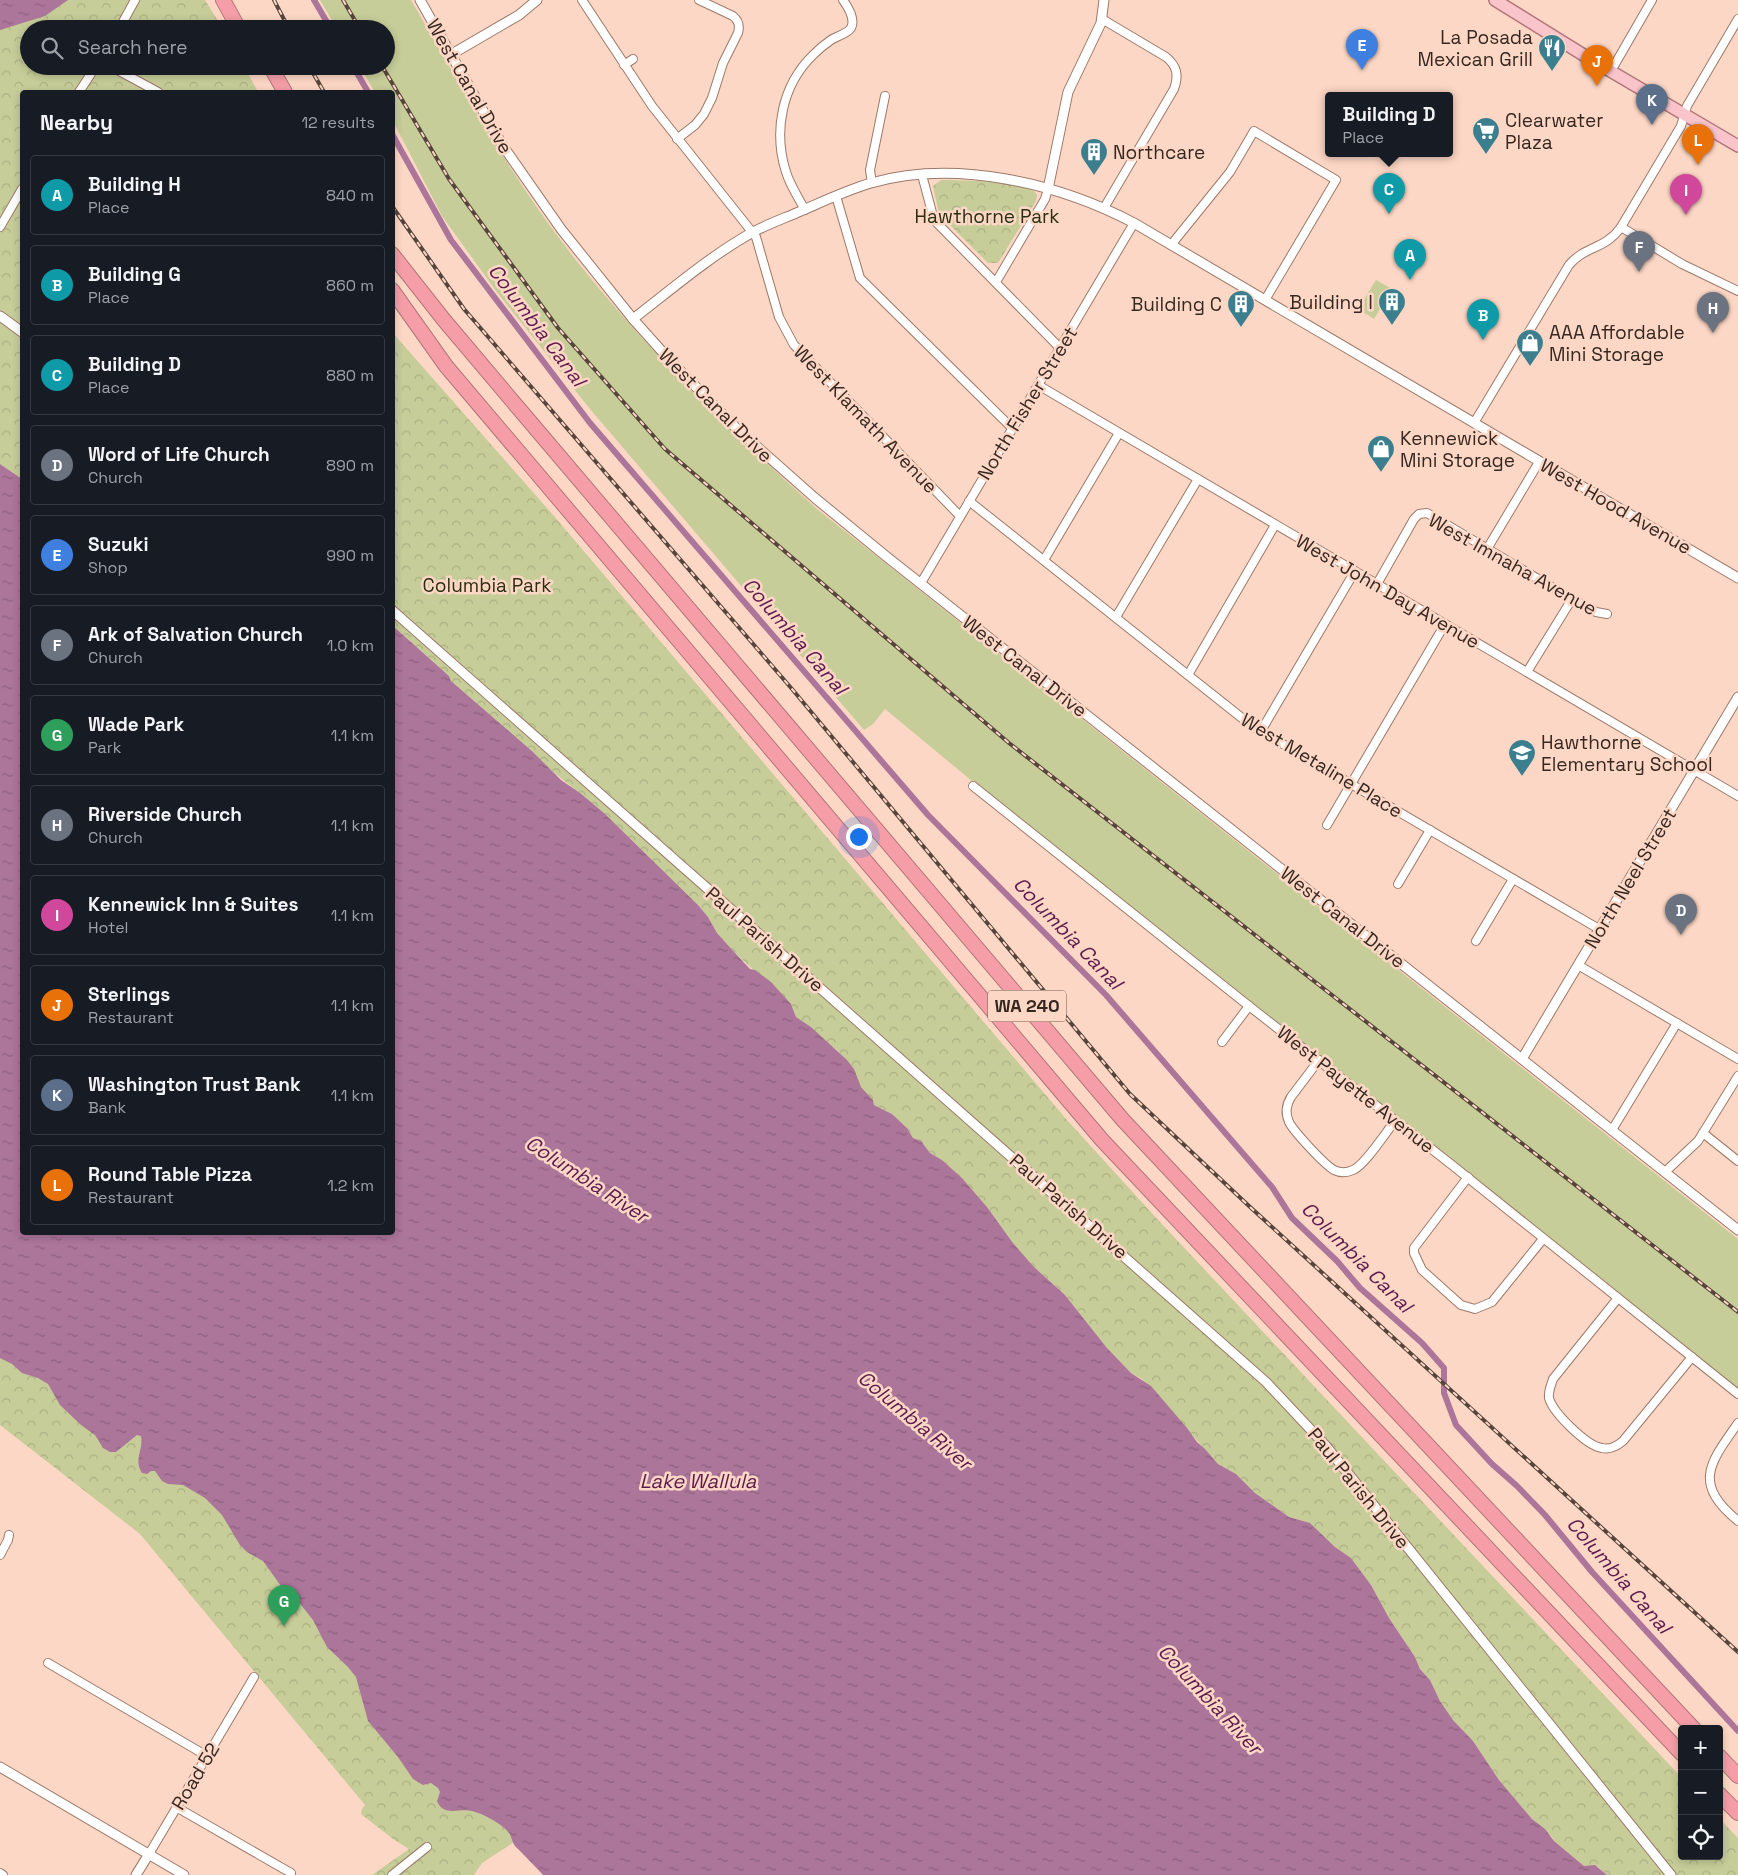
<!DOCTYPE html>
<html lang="en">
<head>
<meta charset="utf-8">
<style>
  body { margin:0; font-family:"Space Grotesk",sans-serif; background:#20242c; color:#f1f3f6 }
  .controls { position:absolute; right:15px; bottom:15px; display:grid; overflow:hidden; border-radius:5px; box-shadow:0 2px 8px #0003 }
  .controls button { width:45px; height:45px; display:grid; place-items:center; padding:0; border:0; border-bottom:1px solid #363941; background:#171b24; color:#f1f3f6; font:25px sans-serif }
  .you { position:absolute; left:858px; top:836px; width:18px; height:18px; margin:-12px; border:4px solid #fff; border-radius:50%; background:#1a73e8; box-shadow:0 0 0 8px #1a73e833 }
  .badge { display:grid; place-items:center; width:32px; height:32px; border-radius:50%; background:#1a73e8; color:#fff; font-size:16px; font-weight:700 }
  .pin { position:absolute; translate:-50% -41px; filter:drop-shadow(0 1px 2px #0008) }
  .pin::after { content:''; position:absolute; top:26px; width:18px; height:15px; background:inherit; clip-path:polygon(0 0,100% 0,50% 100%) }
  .popup { position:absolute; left:1325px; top:92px; width:128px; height:65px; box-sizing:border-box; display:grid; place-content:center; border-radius:5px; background:#171b24; filter:drop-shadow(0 1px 4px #0005); font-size:16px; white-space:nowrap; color:#9ea1a6 }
  .popup b { font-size:19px; color:#f1f3f6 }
  .popup::after { content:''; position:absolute; left:50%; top:100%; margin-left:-10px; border:10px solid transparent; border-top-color:#171b24 }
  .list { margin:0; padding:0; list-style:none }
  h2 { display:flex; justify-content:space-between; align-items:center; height:65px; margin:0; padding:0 20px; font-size:21px }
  h2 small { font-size:16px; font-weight:400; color:#9ea1a6 }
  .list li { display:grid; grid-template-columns:32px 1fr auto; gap:15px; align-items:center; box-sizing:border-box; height:80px; margin:0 10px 10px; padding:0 10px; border:1px solid #363941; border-radius:5px }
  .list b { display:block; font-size:19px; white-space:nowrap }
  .list p { margin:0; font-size:16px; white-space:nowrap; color:#9ea1a6 }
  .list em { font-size:16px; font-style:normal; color:#9ea1a6 }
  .icon { flex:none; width:28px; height:28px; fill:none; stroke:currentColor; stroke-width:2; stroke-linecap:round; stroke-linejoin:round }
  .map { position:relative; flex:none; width:1738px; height:1875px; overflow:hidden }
  .search { position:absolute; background:#171b24; box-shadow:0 2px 8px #0003; left:20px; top:20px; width:375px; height:55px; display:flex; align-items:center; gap:12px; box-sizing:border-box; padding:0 18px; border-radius:28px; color:#9ea1a6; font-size:19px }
  .panel { position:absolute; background:#171b24; box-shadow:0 2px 8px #0003; left:20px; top:90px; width:375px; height:1145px; border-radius:5px }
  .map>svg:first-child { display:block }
  .green { fill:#c6cd98 }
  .park { fill:url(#park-crowns) }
  .water { fill:url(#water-ripples) }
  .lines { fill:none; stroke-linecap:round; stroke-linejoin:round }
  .canal { stroke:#ac759a; stroke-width:6 }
  .minor-casing { stroke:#9c7969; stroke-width:10 }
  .tertiary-casing { stroke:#9c7969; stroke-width:11 }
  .primary-casing { stroke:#b27579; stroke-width:14 }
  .motorway-casing { stroke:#b27579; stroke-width:16 }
  .minor { stroke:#fff; stroke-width:8 }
  .tertiary { stroke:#fff; stroke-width:9 }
  .primary { stroke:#f9c5cb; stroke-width:11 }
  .motorway { stroke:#f59ea8; stroke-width:14 }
  .rail-casing { stroke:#57453c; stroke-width:4 }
  .rail { stroke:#fdd7c5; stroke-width:2; stroke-dasharray:5.5; stroke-linecap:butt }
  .labels { text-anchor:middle; stroke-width:5; stroke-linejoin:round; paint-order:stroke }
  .shield { fill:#fdd7c5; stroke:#725c52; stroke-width:1 }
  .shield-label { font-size:18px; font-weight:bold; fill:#362821 }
  .poi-label { font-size:19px; fill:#362821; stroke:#fdd7c5; text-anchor:start }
  .street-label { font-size:19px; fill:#362821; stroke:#fdd7c5 }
  .park-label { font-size:19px; fill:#2b2e11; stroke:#fdd7c5 }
  .water-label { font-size:20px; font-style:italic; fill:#5d1a4c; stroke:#fdd7c5 }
</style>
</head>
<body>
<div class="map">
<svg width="1738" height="1875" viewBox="0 0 1738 1875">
  <defs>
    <pattern id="park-crowns" width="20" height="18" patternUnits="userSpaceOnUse" patternTransform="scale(1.25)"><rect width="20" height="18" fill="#c6cd98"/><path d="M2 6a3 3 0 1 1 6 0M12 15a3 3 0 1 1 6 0" fill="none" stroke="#abb083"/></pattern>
    <pattern id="water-ripples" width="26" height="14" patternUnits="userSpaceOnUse" patternTransform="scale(1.25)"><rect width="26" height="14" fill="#ac759a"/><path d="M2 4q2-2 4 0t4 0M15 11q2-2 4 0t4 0" fill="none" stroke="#8d607d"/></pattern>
  </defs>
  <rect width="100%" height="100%" fill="#fdd7c5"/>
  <g class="green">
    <path d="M 320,0 L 411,0 C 462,88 512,179 575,259 C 647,350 730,431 817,509 L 1738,1239 L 1738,1389 L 972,781 L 885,709 L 873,724 L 864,730 L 590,409 L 496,291 L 442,216 L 393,121 L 392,92 L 375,92 L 359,66 L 386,66 L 386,29 L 337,29 Z"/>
    <polygon points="1376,280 1392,289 1374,319 1358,309"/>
  </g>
  <g class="park">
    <polygon points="0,0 205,0 223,29 29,29 29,66 244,66 258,92 22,92 22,479 0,464"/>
    <path d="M 941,180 C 962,180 1017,181 1035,192 L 1037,195 L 1036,201 L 998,263 L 988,263 L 939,214 L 933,186 Z"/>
    <polygon points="392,332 554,516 1067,1120 1160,1222 1682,1778 1682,1856 1719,1856 1719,1818 1738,1838 1738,1875 1607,1875 1597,1866 1584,1866 1554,1841 1552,1837 1532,1819 1513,1797 1499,1780 1473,1741 1453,1720 1440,1701 1430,1680 1420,1669 1415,1657 1389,1618 1371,1585 1351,1558 1335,1547 1310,1523 1289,1517 1255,1493 1236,1474 1218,1464 1142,1379 1131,1373 1107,1348 1065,1295 1034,1267 1013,1243 987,1207 962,1178 942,1160 930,1153 921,1141 913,1138 907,1128 892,1114 874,1105 873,1100 861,1087 857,1080 854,1069 837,1050 827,1043 811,1027 800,1021 796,1017 791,1004 736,954 717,933 708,917 698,905 604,813 546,766 533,752 451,681 449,676 393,626"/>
    <polygon points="0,1300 90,1371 525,1835 482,1863 474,1875 372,1875 409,1849 393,1839 361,1814 362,1809 365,1805 140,1534 0,1425"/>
  </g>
  <g class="water">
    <polygon points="0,0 68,0 45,16 0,30"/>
    <path d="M 0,464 L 22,479 L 22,1232 L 392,1232 L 393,626 L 449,676 L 451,681 L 533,752 L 561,780 L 580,793 L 604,813 L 698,905 L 708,917 L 717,933 L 736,954 L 750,969 L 755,970 L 771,982 L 791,1004 L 796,1017 L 811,1027 L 847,1060 L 854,1069 L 861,1087 L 873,1100 L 874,1105 L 892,1114 L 907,1128 L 913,1138 L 921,1141 L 930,1153 L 942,1160 L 962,1178 L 987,1207 L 1013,1243 L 1034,1267 L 1065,1295 L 1107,1348 L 1131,1373 L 1151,1386 L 1187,1428 L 1197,1442 L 1205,1449 L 1218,1464 L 1236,1474 L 1255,1493 L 1289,1517 L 1310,1523 L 1335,1547 L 1351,1558 L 1371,1585 L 1389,1618 L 1415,1657 L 1420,1669 L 1430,1680 L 1440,1701 L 1453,1720 L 1473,1741 L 1499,1780 L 1532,1819 L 1545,1829 L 1554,1841 L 1584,1866 L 1595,1865 L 1607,1875 L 543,1875 C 534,1865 525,1856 516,1847 C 512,1843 512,1837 509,1833 C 501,1823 484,1814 472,1811 C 459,1808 443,1817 437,1801 L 440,1792 L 438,1788 L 431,1783 L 423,1785 L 413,1779 L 398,1757 L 368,1721 L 356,1677 L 348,1667 L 327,1647 L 313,1620 L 294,1596 L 281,1586 L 263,1561 L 247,1552 L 240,1545 L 222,1515 L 205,1498 L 183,1485 L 168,1484 L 162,1481 L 155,1471 L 151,1471 L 147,1474 L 142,1473 C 133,1460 144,1449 141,1436 L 137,1435 L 116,1452 L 110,1452 L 103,1448 L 95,1435 L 81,1425 L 60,1405 L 48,1384 L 38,1378 L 22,1373 L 12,1364 L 0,1358 Z"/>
  </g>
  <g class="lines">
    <g class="canal">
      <polyline points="314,0 331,29"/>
      <polyline points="353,66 368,92"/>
      <polyline points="392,134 451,240 590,423 928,815 1106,995 1272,1187 1292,1218 1337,1261 1360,1288 1422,1343 1444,1368 1444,1393 1456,1425 1492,1464 1517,1486 1545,1515 1592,1572 1738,1731"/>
    </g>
    <defs>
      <g id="minor">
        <polyline points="582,0 652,106 756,237 779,317 794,345 960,516"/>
        <path d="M 1102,19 L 1166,57 C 1177,66 1179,75 1174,89 L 1104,208"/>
        <polyline points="119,29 135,0"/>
        <polyline points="624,65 633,59"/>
        <polyline points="110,66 158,92"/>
        <polyline points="1611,71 1652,0"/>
        <polyline points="79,92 96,66"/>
        <path d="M 677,139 L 695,125 L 704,114 L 712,98 L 723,63 L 738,33 C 740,26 739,21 733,16 L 699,0"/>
        <polyline points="922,175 934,220 1060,348"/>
        <polyline points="872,183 870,170 885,96"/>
        <polyline points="836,196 860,278 1012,428"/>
        <path d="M 805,210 C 798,197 790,185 786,172 C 773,131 782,85 813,55 C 819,49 825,44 831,40 C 837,36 847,34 851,28 C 856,19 848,7 843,0"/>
        <polyline points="0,227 22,189"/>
        <polyline points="1621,227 1682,264 1738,291"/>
        <polyline points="1171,245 1230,172 1254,131 1336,180 1265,300"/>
        <polyline points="996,282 1045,199 1048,189"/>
        <polyline points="1038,385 1738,796"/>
        <path d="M 1474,423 L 1569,265 C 1586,245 1605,250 1621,227 L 1681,126 L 1687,106 L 1738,19"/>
        <polyline points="969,501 1252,726 1599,929"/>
        <polyline points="1487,549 1539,462"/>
        <polyline points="1044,560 1119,433"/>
        <polyline points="921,583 1134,223"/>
        <polyline points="1377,584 1414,519 1419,514 1427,513 1572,599 1596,612 1607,614"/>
        <polyline points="1116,617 1198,479"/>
        <polyline points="1527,672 1572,599"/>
        <polyline points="1188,675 1275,525"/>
        <polyline points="1261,731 1355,571"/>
        <polyline points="973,786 1249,1006 1452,1165 1738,1394"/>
        <polyline points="1327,825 1445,624"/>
        <polyline points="1398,884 1430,830"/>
        <polyline points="1476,941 1513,879"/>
        <polyline points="1578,965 1738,1059"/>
        <polyline points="1222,1042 1249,1006"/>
        <path d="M 1319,1060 L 1291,1097 C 1286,1105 1285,1113 1289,1122 C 1294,1132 1325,1165 1334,1170 C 1340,1173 1346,1173 1353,1170 C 1365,1165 1386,1132 1395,1121"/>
        <polyline points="1612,1130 1677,1023"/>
        <polyline points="1703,1133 1738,1161"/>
        <polyline points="1665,1172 1698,1141 1738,1076"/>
        <polyline points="1468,1177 1414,1248 1414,1253 1422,1270 1461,1305 1475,1309 1492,1302 1543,1239"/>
        <path d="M 1618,1298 L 1553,1379 C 1551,1386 1548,1391 1549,1398 C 1553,1413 1587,1446 1602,1448 C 1610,1450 1617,1446 1623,1441 L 1692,1357"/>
        <path d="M 1738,1423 C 1710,1463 1692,1483 1738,1521"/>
        <polyline points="0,1555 8,1540 9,1535"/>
        <polyline points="48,1663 207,1756"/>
        <polyline points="176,1807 291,1873"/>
        <polyline points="149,1854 254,1677"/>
        <polyline points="0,1873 3,1875"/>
        <polyline points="392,1875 427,1847"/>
      </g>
      <g id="tertiary">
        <polyline points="420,0 503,146 561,229 633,319 667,357 736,428 815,498 887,557 1738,1230"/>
        <polyline points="452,54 519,15 537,0"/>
        <polyline points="1048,189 1068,92 1101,23 1104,0"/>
        <polyline points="0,316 22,332"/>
        <path d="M 633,319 C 672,289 710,256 753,232 C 768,224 785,218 801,211 C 824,201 847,190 871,183 C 956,159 1058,183 1134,223 L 1738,578"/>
        <polyline points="392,610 1266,1382 1326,1446 1671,1875"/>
        <polyline points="1522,1059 1738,697"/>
        <polyline points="0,1767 184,1875"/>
        <polyline points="136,1875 149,1854"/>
      </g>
      <polyline id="primary" points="1495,0 1590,59 1738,146"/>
      <g id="motorway">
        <polyline points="223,0 239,29"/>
        <polyline points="270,66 285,92"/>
        <polyline points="392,254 444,320 520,410 1123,1120 1694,1729"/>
        <polyline points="392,290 446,366 1102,1140 1682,1754"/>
        <polyline points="1719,1756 1738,1776"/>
        <polyline points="1719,1794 1738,1813"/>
      </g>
    </defs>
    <use href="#minor" class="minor-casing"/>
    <use href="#tertiary" class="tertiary-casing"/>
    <use href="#primary" class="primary-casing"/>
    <use href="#motorway" class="motorway-casing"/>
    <use href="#minor" class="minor"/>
    <use href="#tertiary" class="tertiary"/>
    <use href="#primary" class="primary"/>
    <use href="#motorway" class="motorway"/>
    <defs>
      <g id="rail">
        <polyline points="274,0 289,29"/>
        <polyline points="343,0 360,29"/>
        <polyline points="309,66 324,92"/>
        <polyline points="382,66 449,179 558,328 665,449 1009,743 1738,1312"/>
        <polyline points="392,206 464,309 792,689 1130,1094 1249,1206 1738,1652"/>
      </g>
    </defs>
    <use href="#rail" class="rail-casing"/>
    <use href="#rail" class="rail"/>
  </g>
  <defs>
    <symbol id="restaurant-pin" viewBox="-11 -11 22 30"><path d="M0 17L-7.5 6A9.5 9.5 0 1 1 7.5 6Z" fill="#3b7f8f" stroke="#fdd7c5"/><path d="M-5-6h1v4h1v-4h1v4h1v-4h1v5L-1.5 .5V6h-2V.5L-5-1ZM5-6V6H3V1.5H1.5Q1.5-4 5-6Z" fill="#fff"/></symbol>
    <symbol id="supermarket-pin" viewBox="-11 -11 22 30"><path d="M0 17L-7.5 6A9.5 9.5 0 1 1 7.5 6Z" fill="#3b7f8f" stroke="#fdd7c5"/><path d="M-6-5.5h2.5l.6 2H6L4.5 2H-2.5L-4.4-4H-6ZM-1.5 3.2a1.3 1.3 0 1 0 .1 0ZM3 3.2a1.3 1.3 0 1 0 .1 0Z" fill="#fff"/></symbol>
    <symbol id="building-pin" viewBox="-11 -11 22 30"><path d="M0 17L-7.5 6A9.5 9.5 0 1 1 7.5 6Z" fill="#3b7f8f" stroke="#fdd7c5"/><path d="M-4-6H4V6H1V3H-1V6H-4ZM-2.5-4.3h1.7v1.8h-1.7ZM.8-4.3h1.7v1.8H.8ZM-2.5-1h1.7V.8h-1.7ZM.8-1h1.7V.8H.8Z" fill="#fff"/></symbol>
    <symbol id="shop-pin" viewBox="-11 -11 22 30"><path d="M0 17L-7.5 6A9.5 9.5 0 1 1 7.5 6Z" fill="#3b7f8f" stroke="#fdd7c5"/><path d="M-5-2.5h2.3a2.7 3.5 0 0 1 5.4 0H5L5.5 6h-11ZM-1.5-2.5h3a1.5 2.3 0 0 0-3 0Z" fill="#fff"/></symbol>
    <symbol id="school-pin" viewBox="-11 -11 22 30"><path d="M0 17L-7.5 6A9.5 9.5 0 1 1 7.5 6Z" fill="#3b7f8f" stroke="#fdd7c5"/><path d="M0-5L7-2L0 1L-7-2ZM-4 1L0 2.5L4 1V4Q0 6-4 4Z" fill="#fff"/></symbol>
  </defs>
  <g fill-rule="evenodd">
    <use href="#restaurant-pin" x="1536" y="32" width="32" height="43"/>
    <use href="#supermarket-pin" x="1470" y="115" width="32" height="43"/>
    <use href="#building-pin" x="1078" y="136" width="32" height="43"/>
    <use href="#building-pin" x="1376" y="286" width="32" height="43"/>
    <use href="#building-pin" x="1225" y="288" width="32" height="43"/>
    <use href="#shop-pin" x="1514" y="327" width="32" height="43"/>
    <use href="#shop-pin" x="1365" y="433" width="32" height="43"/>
    <use href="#school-pin" x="1506" y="737" width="32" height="43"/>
  </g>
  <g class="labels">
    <rect class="shield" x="988" y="990.5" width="78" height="31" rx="4"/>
    <g class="shield-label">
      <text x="1027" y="1012">WA 240</text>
    </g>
    <g class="poi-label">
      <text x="1533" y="44" text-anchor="end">La Posada<tspan x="1533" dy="22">Mexican Grill</tspan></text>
      <text x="1505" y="127">Clearwater<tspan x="1505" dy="22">Plaza</tspan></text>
      <text x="1113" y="159">Northcare</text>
      <text x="1373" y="309" text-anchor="end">Building I</text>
      <text x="1222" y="311" text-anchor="end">Building C</text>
      <text x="1549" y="339">AAA Affordable<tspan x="1549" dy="22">Mini Storage</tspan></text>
      <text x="1400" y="445">Kennewick<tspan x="1400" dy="22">Mini Storage</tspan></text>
      <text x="1541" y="749">Hawthorne<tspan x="1541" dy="22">Elementary School</tspan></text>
    </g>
    <g class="street-label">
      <text transform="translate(470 86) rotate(60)" y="7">West Canal Drive</text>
      <text transform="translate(1027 403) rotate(-59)" y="7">North Fisher Street</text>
      <text transform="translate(716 405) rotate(45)" y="7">West Canal Drive</text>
      <text transform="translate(866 419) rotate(46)" y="7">West Klamath Avenue</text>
      <text transform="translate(1616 506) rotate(30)" y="7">West Hood Avenue</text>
      <text transform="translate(1513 564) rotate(29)" y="7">West Imnaha Avenue</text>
      <text transform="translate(1388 591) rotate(30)" y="7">West John Day Avenue</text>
      <text transform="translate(1025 666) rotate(38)" y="7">West Canal Drive</text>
      <text transform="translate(1322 765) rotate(31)" y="7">West Metaline Place</text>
      <text transform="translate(1630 878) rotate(-59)" y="7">North Neel Street</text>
      <text transform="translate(1343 917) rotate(38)" y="7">West Canal Drive</text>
      <text transform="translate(765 939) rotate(41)" y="7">Paul Parish Drive</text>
      <text transform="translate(1356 1089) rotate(38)" y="7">West Payette Avenue</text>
      <text transform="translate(1069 1206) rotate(41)" y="7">Paul Parish Drive</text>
      <text transform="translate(1359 1488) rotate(51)" y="7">Paul Parish Drive</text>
      <text transform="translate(195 1776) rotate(-59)" y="7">Road 52</text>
    </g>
    <g class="park-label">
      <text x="987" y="223">Hawthorne Park</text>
      <text x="487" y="592">Columbia Park</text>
    </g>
    <g class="water-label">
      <text transform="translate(537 325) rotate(53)" y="7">Columbia Canal</text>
      <text transform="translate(795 636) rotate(49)" y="7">Columbia Canal</text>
      <text transform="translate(1068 933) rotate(46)" y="7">Columbia Canal</text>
      <text transform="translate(587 1179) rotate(33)" y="7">Columbia River</text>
      <text transform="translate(1357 1257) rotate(45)" y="7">Columbia Canal</text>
      <text transform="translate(915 1420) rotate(40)" y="7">Columbia River</text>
      <text x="698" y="1488">Lake Wallula</text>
      <text transform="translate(1619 1575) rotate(49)" y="7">Columbia Canal</text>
      <text transform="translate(1210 1699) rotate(47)" y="7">Columbia River</text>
    </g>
  </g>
</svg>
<div class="controls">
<button>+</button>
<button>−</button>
<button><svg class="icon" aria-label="locate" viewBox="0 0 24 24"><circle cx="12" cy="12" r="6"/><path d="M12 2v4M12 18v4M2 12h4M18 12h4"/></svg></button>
</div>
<div class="you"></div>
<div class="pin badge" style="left:1410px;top:280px;background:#0f9aa8">A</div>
<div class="pin badge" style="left:1483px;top:340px;background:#0f9aa8">B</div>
<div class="pin badge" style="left:1389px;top:214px;background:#0f9aa8">C</div>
<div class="popup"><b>Building D</b>Place</div>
<div class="pin badge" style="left:1681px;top:935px;background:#6b7280">D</div>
<div class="pin badge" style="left:1362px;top:70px;background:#3f7fe0">E</div>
<div class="pin badge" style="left:1639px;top:272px;background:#6b7280">F</div>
<div class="pin badge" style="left:284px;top:1626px;background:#2e9e5b">G</div>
<div class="pin badge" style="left:1713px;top:333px;background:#6b7280">H</div>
<div class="pin badge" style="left:1686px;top:215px;background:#d1479c">I</div>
<div class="pin badge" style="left:1597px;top:86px;background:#e8710a">J</div>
<div class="pin badge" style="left:1652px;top:125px;background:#5c6f8a">K</div>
<div class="pin badge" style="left:1698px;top:165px;background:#e8710a">L</div>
<div class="search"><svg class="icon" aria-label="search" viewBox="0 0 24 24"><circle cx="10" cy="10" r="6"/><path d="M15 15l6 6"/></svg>Search here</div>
<section class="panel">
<h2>Nearby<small>12 results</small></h2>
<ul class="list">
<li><span class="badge" style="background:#0f9aa8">A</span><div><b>Building H</b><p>Place</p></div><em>840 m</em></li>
<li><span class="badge" style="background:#0f9aa8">B</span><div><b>Building G</b><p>Place</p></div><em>860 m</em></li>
<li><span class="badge" style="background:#0f9aa8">C</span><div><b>Building D</b><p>Place</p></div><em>880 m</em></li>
<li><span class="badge" style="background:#6b7280">D</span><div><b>Word of Life Church</b><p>Church</p></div><em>890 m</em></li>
<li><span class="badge" style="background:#3f7fe0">E</span><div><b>Suzuki</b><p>Shop</p></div><em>990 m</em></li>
<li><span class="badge" style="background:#6b7280">F</span><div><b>Ark of Salvation Church</b><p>Church</p></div><em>1.0 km</em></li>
<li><span class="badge" style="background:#2e9e5b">G</span><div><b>Wade Park</b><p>Park</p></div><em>1.1 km</em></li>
<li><span class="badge" style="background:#6b7280">H</span><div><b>Riverside Church</b><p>Church</p></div><em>1.1 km</em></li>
<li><span class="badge" style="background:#d1479c">I</span><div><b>Kennewick Inn &amp; Suites</b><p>Hotel</p></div><em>1.1 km</em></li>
<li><span class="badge" style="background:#e8710a">J</span><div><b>Sterlings</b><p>Restaurant</p></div><em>1.1 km</em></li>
<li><span class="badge" style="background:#5c6f8a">K</span><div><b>Washington Trust Bank</b><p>Bank</p></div><em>1.1 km</em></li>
<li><span class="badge" style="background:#e8710a">L</span><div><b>Round Table Pizza</b><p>Restaurant</p></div><em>1.2 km</em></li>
</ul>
</section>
</div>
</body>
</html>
